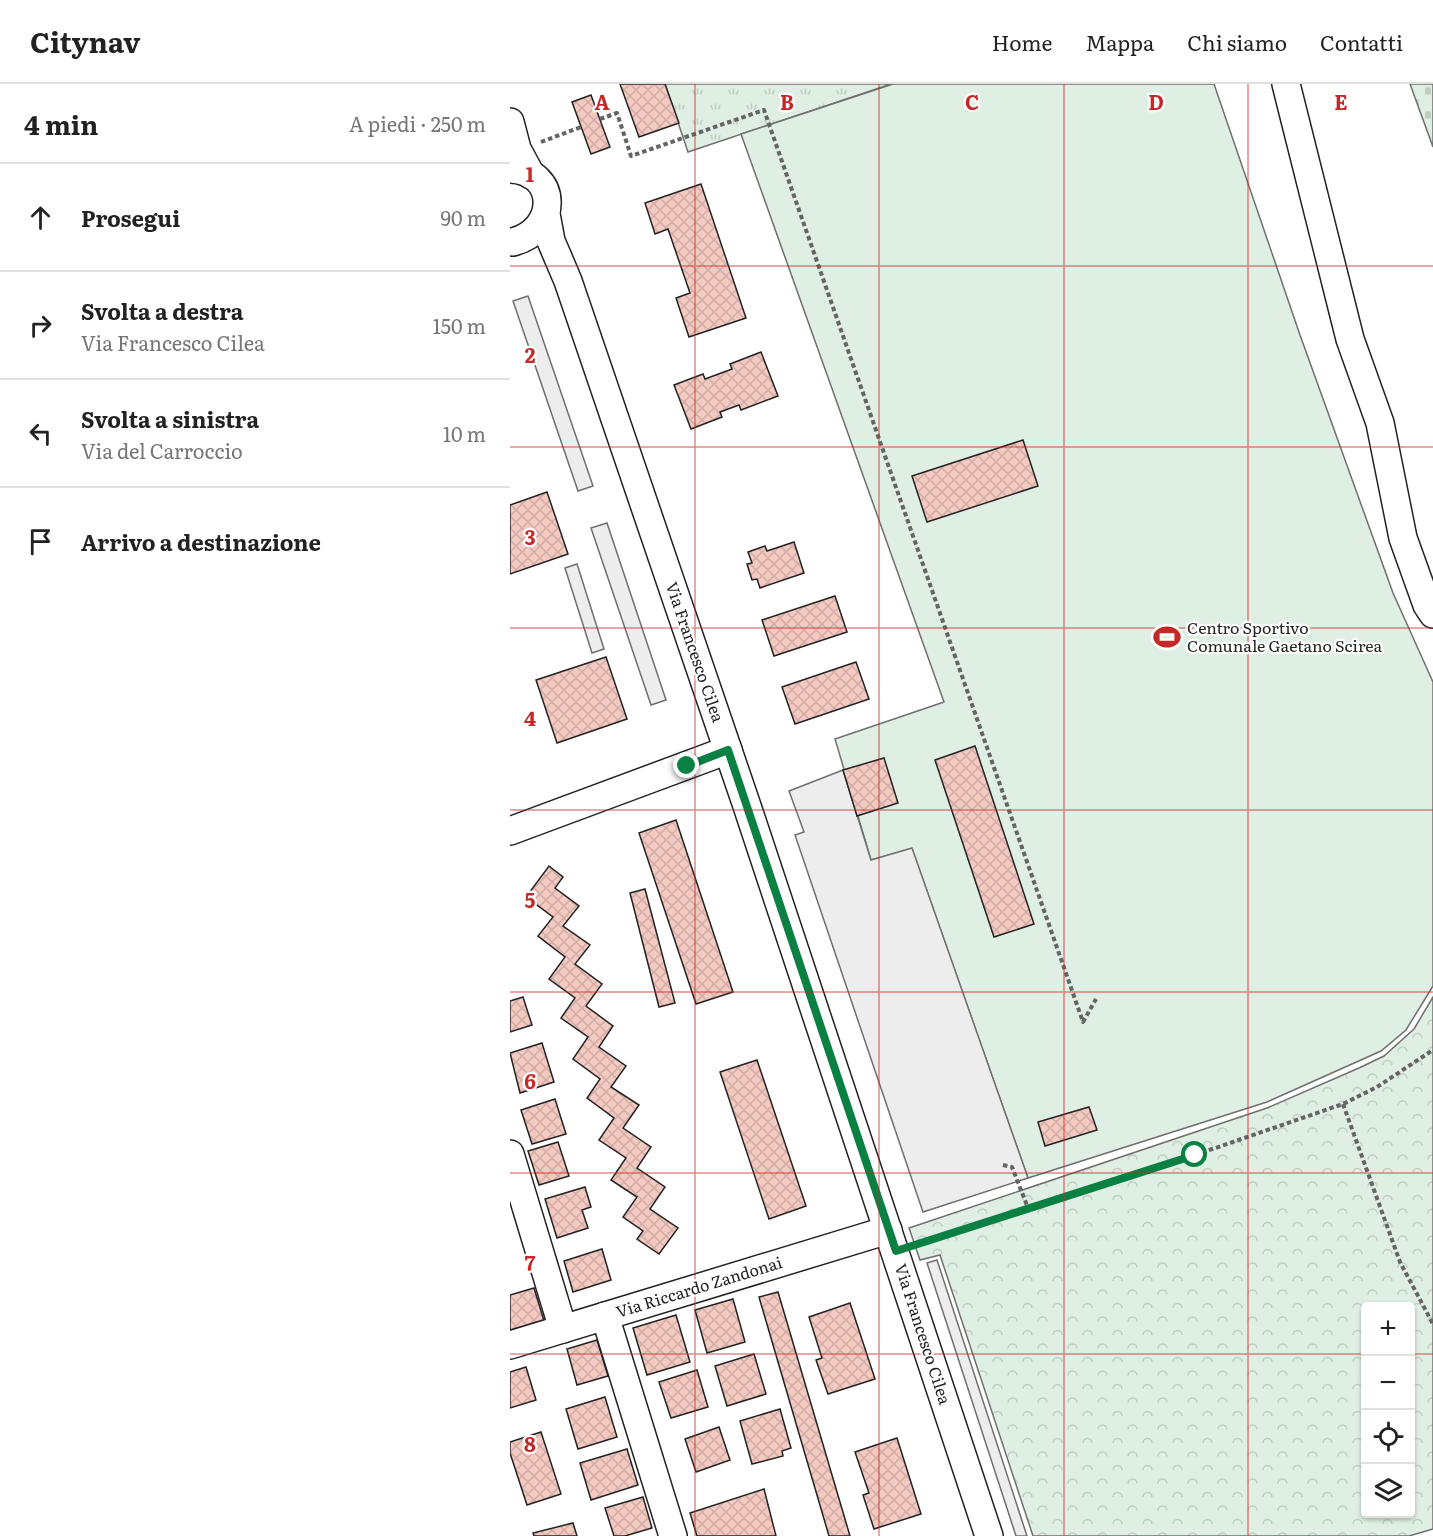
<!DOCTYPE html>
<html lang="it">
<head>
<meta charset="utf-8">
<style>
  body { margin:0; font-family:Literata,serif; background:#f6f6f6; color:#222 }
  .controls { position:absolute; right:18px; bottom:18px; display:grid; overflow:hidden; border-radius:6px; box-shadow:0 2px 4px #0004 }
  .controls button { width:54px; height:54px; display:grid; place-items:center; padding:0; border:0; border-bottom:2px solid #e0e0e0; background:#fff; color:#222; font:30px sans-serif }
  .stop { position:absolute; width:18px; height:18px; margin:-14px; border:4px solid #0b8043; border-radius:50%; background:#fff }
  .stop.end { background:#0b8043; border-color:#fff; box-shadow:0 2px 6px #0008 }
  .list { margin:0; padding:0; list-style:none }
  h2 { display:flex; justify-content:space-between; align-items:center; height:78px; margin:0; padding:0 24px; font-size:26px }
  h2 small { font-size:20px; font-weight:400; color:#767676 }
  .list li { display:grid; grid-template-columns:39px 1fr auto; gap:18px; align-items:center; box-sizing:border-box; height:108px; padding:0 24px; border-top:2px solid #e0e0e0 }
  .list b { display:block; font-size:22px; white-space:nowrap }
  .list p { margin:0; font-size:20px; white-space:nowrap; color:#767676 }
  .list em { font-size:20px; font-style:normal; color:#767676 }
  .icon { flex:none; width:33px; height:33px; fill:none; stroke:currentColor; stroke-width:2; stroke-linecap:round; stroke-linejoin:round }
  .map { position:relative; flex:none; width:923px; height:1452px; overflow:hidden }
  header { display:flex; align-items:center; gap:36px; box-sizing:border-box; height:84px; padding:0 30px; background:#fff; border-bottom:2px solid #e0e0e0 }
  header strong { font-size:28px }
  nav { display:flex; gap:33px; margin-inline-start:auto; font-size:21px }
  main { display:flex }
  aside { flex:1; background:#fff }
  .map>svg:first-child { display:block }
  .grass { fill:url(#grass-tufts); stroke:#6f6f6f; stroke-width:1.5 }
  .forest { fill:url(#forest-crowns); stroke:#6f6f6f; stroke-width:1.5; fill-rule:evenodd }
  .cemetery { fill:url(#cemetery-stones); stroke:#6f6f6f; stroke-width:1.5 }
  .pitch { fill:#e0efe3; stroke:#6f6f6f; stroke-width:1.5 }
  .parking { fill:#ededed; stroke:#6f6f6f; stroke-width:1.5 }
  .building { fill:url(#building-cross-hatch); stroke:#222; stroke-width:1.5 }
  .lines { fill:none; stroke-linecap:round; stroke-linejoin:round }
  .minor-casing { stroke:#222; stroke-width:30 }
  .path { stroke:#646464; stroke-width:4; stroke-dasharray:4.5 3; stroke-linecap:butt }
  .minor { stroke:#fff; stroke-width:27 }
  .route { stroke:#0b8043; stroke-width:8 }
  .grid { fill:none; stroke:#c62828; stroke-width:1.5; stroke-opacity:0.55 }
  .labels { text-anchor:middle; stroke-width:4.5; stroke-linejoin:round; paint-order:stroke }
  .poi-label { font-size:16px; fill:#222; stroke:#fff; text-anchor:start }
  .street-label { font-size:16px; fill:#222; stroke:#fff }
  .grid-label { font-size:20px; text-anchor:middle; font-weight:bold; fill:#c62828; stroke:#fff; stroke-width:4.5; stroke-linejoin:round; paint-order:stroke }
</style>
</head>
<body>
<header>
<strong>Citynav</strong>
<nav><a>Home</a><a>Mappa</a><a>Chi siamo</a><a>Contatti</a></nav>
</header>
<main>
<aside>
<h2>4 min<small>A piedi · 250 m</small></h2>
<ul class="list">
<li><svg class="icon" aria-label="ahead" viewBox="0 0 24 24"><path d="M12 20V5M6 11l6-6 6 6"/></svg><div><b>Prosegui</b></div><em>90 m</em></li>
<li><svg class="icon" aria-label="right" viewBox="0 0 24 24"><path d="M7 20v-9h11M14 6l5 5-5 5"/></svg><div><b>Svolta a destra</b><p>Via Francesco Cilea</p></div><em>150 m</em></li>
<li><svg class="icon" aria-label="left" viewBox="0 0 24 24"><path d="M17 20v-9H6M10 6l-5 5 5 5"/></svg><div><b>Svolta a sinistra</b><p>Via del Carroccio</p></div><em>10 m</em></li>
<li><svg class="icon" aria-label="arrive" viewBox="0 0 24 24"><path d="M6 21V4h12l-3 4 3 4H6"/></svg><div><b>Arrivo a destinazione</b></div></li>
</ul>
</aside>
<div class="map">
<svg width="923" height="1452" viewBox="0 0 923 1452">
  <defs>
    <pattern id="grass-tufts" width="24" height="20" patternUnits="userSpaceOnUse" patternTransform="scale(1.5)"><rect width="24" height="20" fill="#e0efe3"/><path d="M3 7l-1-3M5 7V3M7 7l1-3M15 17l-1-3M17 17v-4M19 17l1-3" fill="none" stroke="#c0cdc2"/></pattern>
    <pattern id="forest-crowns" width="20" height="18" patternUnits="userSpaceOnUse" patternTransform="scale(1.5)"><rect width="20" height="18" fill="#e0efe3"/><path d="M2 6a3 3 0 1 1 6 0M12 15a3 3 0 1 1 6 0" fill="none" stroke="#c0cdc2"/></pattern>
    <pattern id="cemetery-stones" width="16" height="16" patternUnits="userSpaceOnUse" patternTransform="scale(1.5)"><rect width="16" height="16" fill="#e0efe3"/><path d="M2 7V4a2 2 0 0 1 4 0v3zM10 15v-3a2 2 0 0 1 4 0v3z" fill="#c0cdc2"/></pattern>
    <pattern id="building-cross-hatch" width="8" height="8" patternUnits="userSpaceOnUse" patternTransform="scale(1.5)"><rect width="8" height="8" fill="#f3c9c0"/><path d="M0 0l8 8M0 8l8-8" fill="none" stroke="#d0aca5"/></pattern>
  </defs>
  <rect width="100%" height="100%" fill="#fff"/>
  <polygon class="grass" points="155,0 381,0 178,68"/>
  <path class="forest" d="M 923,913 L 923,1445 L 899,1452 L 523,1452 L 430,1171 L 410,1176 L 399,1144 L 757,1024 L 849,984 L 874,972 L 904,945 ZM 856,1222 L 900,1222 L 900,1430 L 856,1430 Z"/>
  <polygon class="cemetery" points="900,0 923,0 923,63"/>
  <polygon class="pitch" points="383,0 704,0 790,251 883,509 923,598 923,902 896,946 871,967 757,1018 518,1094 402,765 361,776 325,655 434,618 231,50"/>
  <g class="parking">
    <polygon points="18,212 83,402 68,407 3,217"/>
    <polygon points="97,439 156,616 141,621 81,444"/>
    <polygon points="67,480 94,565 82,569 55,484"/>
    <polygon points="333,686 361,776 402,764 518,1094 413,1128 285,751 294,748 279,707"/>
    <polygon points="427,1176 517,1452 506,1452 417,1179"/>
  </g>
  <g class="building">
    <polygon points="110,0 155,0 169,39 129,53"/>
    <polygon points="81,11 100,63 81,70 62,18"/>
    <polygon points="191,100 236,234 179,253 166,214 180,209 158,145 145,150 135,119"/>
    <polygon points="251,268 268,312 231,326 229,321 210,328 212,333 181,345 164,301 193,290 195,295 222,285 220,280"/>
    <polygon points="513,356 528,402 417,438 402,392"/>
    <polygon points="37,408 58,470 0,490 0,421"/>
    <polygon points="284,458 294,489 250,504 247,495 242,496 237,480 242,479 238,468 255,462 257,467"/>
    <polygon points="325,512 337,548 264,572 252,536"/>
    <polygon points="96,573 117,635 47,659 26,596"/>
    <polygon points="346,578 359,615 285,640 272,603"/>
    <polygon points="465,662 524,840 484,853 425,676"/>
    <polygon points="374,674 388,719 347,732 333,686"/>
    <polygon points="166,736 223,908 186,920 129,749"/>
    <polygon points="39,782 53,793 45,804 69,822 53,842 80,861 65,880 92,900 76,922 103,942 89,963 116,982 101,1003 129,1021 113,1044 141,1063 127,1084 155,1103 140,1125 168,1144 149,1170 127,1155 133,1147 113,1133 127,1113 101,1096 116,1074 89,1056 104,1034 77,1014 90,995 63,975 78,953 51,934 65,914 39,895 55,873 28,852 43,833 16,813"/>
    <polygon points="135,805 165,919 149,923 120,809"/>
    <polygon points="13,913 22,941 0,948 0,917"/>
    <polygon points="32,959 44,998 10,1009 0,969"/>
    <polygon points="247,976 296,1122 259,1135 210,988"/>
    <polygon points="45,1015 56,1050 22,1060 11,1026"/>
    <polygon points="579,1023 587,1046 535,1062 528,1038"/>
    <polygon points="48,1058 59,1092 29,1101 18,1067"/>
    <polygon points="75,1103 81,1123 72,1126 78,1144 47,1154 35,1115"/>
    <polygon points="92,1165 101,1196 63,1208 54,1177"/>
    <polygon points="24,1204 35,1240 0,1250 0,1211"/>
    <polygon points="268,1208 340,1452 319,1452 249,1213"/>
    <polygon points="223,1215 235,1258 197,1269 185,1226"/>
    <polygon points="340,1219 365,1295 318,1310 306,1276 312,1274 299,1233"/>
    <polygon points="166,1231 180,1278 137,1291 123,1244"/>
    <polygon points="87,1256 98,1292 67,1301 57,1265"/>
    <polygon points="244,1270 256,1310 217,1322 205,1282"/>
    <polygon points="16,1283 26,1316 0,1324 0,1288"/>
    <polygon points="187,1286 198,1323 161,1334 149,1298"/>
    <polygon points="95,1313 107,1353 68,1365 56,1325"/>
    <polygon points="270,1325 281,1364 272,1367 273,1372 242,1380 230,1337"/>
    <polygon points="209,1343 220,1376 186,1388 175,1355"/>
    <polygon points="31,1348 51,1410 17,1421 0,1369 0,1358"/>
    <polygon points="387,1354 411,1430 364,1445 353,1411 359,1409 345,1368"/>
    <polygon points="117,1365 128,1401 81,1416 70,1379"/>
    <polygon points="254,1405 266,1452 187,1452 180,1429"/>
    <polygon points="133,1413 142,1444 115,1452 104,1452 95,1424"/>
    <polygon points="63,1439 67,1452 24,1452 23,1449"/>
  </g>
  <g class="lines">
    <defs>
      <g id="minor">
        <polyline points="776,0 840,255 870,339 893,454 917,521 923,530"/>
        <polyline points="0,38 7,65 21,91"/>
        <path d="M 0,85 C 49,87 49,146 3,158"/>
        <polyline points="36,130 41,157 58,197 237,722 479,1452"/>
        <polyline points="0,747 218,666"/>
        <polyline points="0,1070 53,1245"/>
        <polyline points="95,1232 163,1452"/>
        <polyline points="0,1261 378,1146"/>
      </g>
    </defs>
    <use href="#minor" class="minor-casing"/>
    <g class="path">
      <polyline points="90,35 107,29 121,72 254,26 573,938 586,915"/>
      <polyline points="31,58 71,43"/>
      <polyline points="833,1020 890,1178 923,1240"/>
      <polyline points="493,1081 502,1083 518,1124"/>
      <polyline points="406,1160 685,1071 833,1020 867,1003 923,966"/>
    </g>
    <use href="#minor" class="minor"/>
  </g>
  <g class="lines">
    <polyline class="route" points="177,682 218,666 386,1167 685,1071"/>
  </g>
  <path class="grid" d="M 185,0 L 185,1452M 369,0 L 369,1452M 554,0 L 554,1452M 738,0 L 738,1452M 0,182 L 923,182M 0,363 L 923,363M 0,544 L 923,544M 0,726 L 923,726M 0,908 L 923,908M 0,1089 L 923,1089M 0,1270 L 856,1270M 900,1270 L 923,1270"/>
  <defs>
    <symbol id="stadium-bare" viewBox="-9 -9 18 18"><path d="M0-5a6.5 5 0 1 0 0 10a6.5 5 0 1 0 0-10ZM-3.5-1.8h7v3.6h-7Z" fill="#c62828" stroke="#fff" stroke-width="2.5" paint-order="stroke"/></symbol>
  </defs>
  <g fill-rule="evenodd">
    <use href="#stadium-bare" x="638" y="534" width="38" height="38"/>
  </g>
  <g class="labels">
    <g class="poi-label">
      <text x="677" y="550">Centro Sportivo<tspan x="677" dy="18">Comunale Gaetano Scirea</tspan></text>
    </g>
    <g class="street-label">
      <text transform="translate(185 568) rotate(71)" y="6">Via Francesco Cilea</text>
      <text transform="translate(189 1203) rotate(-17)" y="6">Via Riccardo Zandonai</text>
      <text transform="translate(413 1250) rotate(72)" y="6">Via Francesco Cilea</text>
    </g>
  </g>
  <g class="grid-label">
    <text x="92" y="26">A</text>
    <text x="277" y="26">B</text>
    <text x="462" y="26">C</text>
    <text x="646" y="26">D</text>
    <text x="831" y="26">E</text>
    <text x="20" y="98">1</text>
    <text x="20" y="279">2</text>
    <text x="20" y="461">3</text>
    <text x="20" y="642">4</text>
    <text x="20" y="824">5</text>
    <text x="20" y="1005">6</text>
    <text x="20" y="1187">7</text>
    <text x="20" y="1368">8</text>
  </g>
</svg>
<div class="controls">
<button>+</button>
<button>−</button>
<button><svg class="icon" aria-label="locate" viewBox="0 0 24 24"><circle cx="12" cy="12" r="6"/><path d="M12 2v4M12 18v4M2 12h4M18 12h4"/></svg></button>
<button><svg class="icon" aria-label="layers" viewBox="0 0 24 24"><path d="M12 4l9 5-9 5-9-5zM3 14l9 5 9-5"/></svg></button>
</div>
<div class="stop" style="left:685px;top:1071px"></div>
<div class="stop end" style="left:177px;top:682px"></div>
</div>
</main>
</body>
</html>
